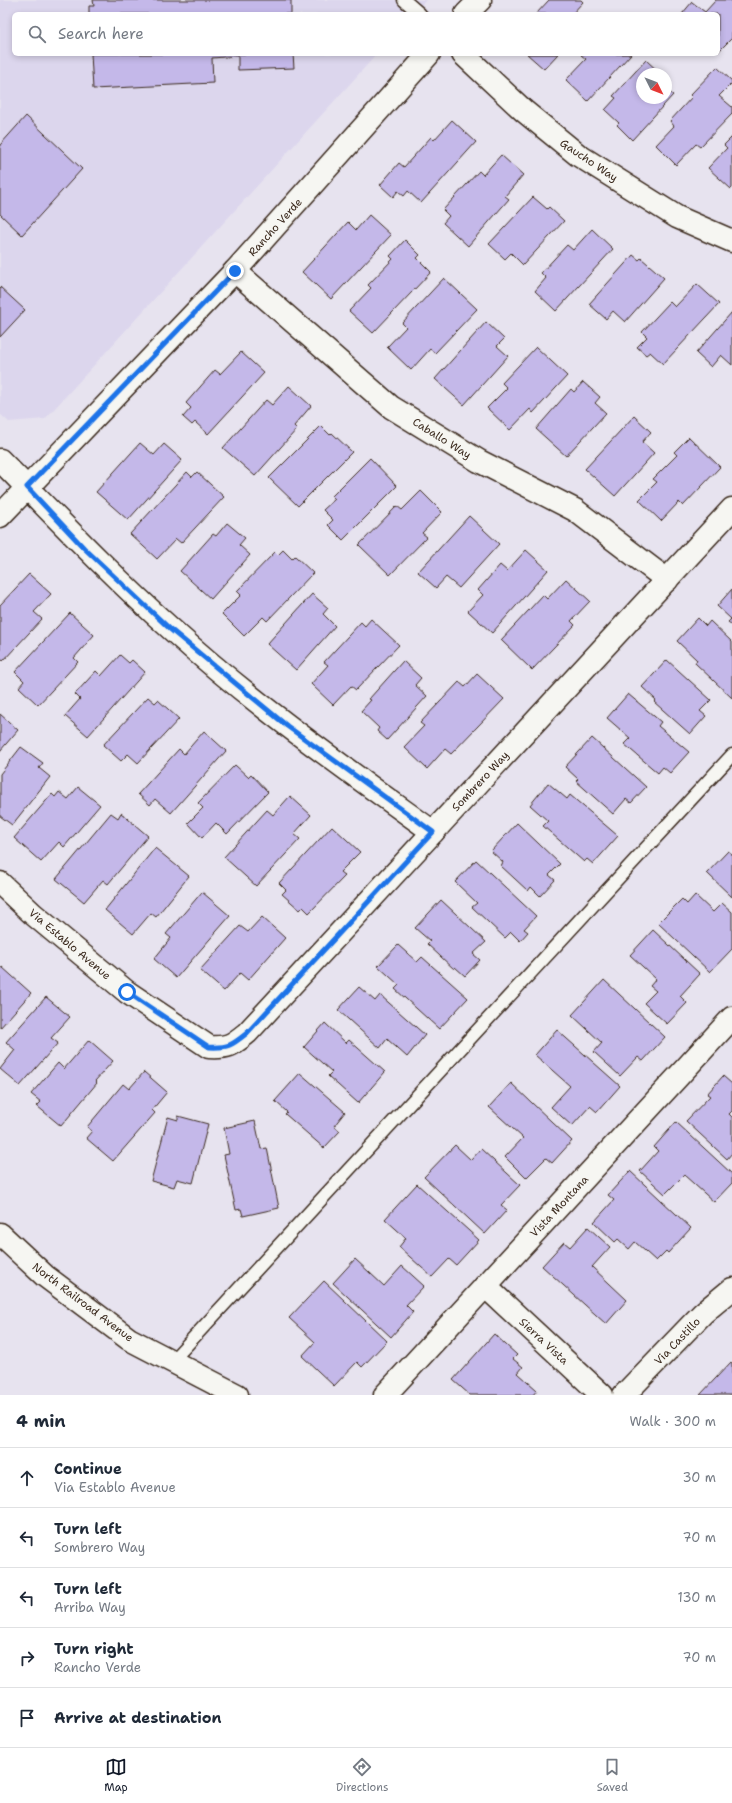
<!DOCTYPE html>
<html lang="en">
<head>
<meta charset="utf-8">
<style>
  body { margin:0; font-family:"Shantell Sans",sans-serif; background:#f2f2f3; color:#1f2937 }
  .compass { position:absolute; left:636px; top:68px; width:36px; height:36px; border-radius:50%; background:#fff; box-shadow:0 2px 6px #0003; rotate:132deg }
  .stop { position:absolute; width:12px; height:12px; margin:-9px; border:3px solid #1a73e8; border-radius:50%; background:#fff }
  .stop.end { background:#1a73e8; border-color:#fff; box-shadow:0 1px 4px #0008 }
  .list { margin:0; padding:0; list-style:none }
  h2 { display:flex; justify-content:space-between; align-items:center; height:52px; margin:0; padding:0 16px; font-size:17px }
  h2 small { font-size:13px; font-weight:400; color:#747a83 }
  .list li { display:grid; grid-template-columns:26px 1fr auto; gap:12px; align-items:center; box-sizing:border-box; height:60px; padding:0 16px; border-top:1px solid #e0e1e3 }
  .list b { display:block; font-size:15px; white-space:nowrap }
  .list p { margin:0; font-size:13px; white-space:nowrap; color:#747a83 }
  .list em { font-size:13px; font-style:normal; color:#747a83 }
  .icon { flex:none; width:22px; height:22px; fill:none; stroke:currentColor; stroke-width:2; stroke-linecap:round; stroke-linejoin:round }
  .map { position:relative; flex:none; width:732px; height:1395px; overflow:hidden }
  .search { position:absolute; background:#fff; box-shadow:0 2px 6px #0003; left:12px; right:12px; top:12px; height:44px; display:flex; align-items:center; gap:10px; box-sizing:border-box; padding:0 14px; border-radius:6px; color:#747a83; font-size:15px }
  .sheet { height:352px; background:#fff }
  nav { display:flex; justify-content:space-around; align-items:center; box-sizing:border-box; height:56px; border-top:1px solid #e0e1e3; background:#fff; font-size:11px; color:#747a83 }
  nav a { display:grid; justify-items:center; gap:2px }
  nav .on { color:#111827 }
  .map>svg:first-child { display:block }
  .built { fill:#dcd6ed }
  .building { fill:#c4b8e9; stroke:#3b2a1e }
  .lines { fill:none; stroke-linecap:round; stroke-linejoin:round }
  .service-casing { stroke:#3b2a1e; stroke-width:15 }
  .minor-casing { stroke:#3b2a1e; stroke-width:25 }
  .tertiary-casing { stroke:#3b2a1e; stroke-width:25 }
  .service { stroke:#f6f6f2; stroke-width:12 }
  .minor { stroke:#f6f6f2; stroke-width:22 }
  .tertiary { stroke:#f6f6f2; stroke-width:22 }
  .route { stroke:#1a73e8; stroke-width:5 }
  .labels { text-anchor:middle; stroke-width:3.5; stroke-linejoin:round; paint-order:stroke }
  .street-label { font-size:11px; fill:#3b2a1e; stroke:#f6f6f2 }
</style>
</head>
<body>
<div class="map">
<svg width="732" height="1395" viewBox="0 0 732 1395">
  <rect width="100%" height="100%" fill="#e7e3ef"/>
  <filter id="ink" filterUnits="userSpaceOnUse"><feTurbulence type="fractalNoise" baseFrequency=".025" numOctaves="2"/><feDisplacementMap in="SourceGraphic" scale="8" xChannelSelector="R" yChannelSelector="G"/><feConvolveMatrix kernelMatrix="1 2 1 2 8 2 1 2 1" color-interpolation-filters="sRGB"/></filter>
  <g filter="url(#ink)">
    <polygon class="built" points="0,0 426,0 413,14 14,14 14,54 377,54 45,419 9,422 0,414"/>
    <g class="building">
      <polygon points="93,0 291,0 291,14 89,14 89,6 94,6"/>
      <polygon points="549,0 581,0 583,2 572,14 536,14"/>
      <polygon points="716,0 732,0 732,38 718,52 718,14 682,14 692,2 705,12"/>
      <polygon points="91,54 293,54 294,68 238,70 238,56 212,58 213,83 93,89"/>
      <polygon points="527,54 558,54 544,69"/>
      <polygon points="582,54 631,54 588,101 566,80 586,59 581,55"/>
      <polygon points="646,60 661,74 642,74 642,98 666,98 666,89 673,95 632,140 617,125 619,123 605,110 616,98 613,96"/>
      <polygon points="717,67 732,81 732,83 719,96 732,107 732,114 700,147 696,144 676,165 656,145 674,126 670,121 692,97 690,95"/>
      <polygon points="26,116 82,169 22,235 0,214 0,145"/>
      <polygon points="452,120 476,142 421,203 408,191 404,196 398,191 393,197 380,185 399,163 404,167 431,137 434,140"/>
      <polygon points="732,137 732,188 731,189 708,168 727,148 724,145"/>
      <polygon points="501,155 523,175 505,196 509,199 468,246 443,223 449,216 443,210 479,171 483,175"/>
      <polygon points="533,197 547,209 549,207 564,221 523,265 511,253 505,259 489,244"/>
      <polygon points="369,215 391,235 331,299 302,272 348,222 356,230"/>
      <polygon points="592,229 613,249 556,311 535,291 546,278 541,273 567,245 573,250"/>
      <polygon points="405,240 420,255 417,258 431,272 373,333 349,311 371,288 368,285 393,259 390,256"/>
      <polygon points="633,255 639,260 641,258 664,278 625,322 613,311 606,319 589,304"/>
      <polygon points="444,278 477,309 435,353 430,349 411,370 387,347 406,327 402,323"/>
      <polygon points="697,284 719,304 663,364 650,352 646,355 637,347 647,337 642,332 670,302 675,307"/>
      <polygon points="0,287 25,310 0,337"/>
      <polygon points="732,312 732,365 721,355 711,367 696,353"/>
      <polygon points="486,322 504,339 497,346 508,356 464,405 435,379"/>
      <polygon points="536,347 567,376 533,413 530,409 510,430 487,408 507,388 502,383"/>
      <polygon points="241,352 264,373 208,434 195,422 192,425 183,417 191,408 186,403 215,370 220,374"/>
      <polygon points="583,382 600,397 595,403 606,413 566,456 536,429 571,389 574,392"/>
      <polygon points="289,386 311,406 294,426 297,429 255,476 223,448 266,400 272,405"/>
      <polygon points="634,416 651,432 642,442 654,453 615,496 585,469"/>
      <polygon points="321,426 330,435 332,433 352,452 298,506 269,478"/>
      <polygon points="689,437 720,467 683,506 679,502 661,521 639,500 657,482 653,479 677,455 674,452"/>
      <polygon points="140,443 154,455 164,444 182,460 128,520 96,492"/>
      <polygon points="370,458 397,486 343,540 328,525 333,520 323,510 335,499 332,496"/>
      <polygon points="187,472 192,477 197,472 224,497 181,543 176,539 157,559 130,534"/>
      <polygon points="421,491 442,512 422,533 427,537 390,575 359,545 397,506 402,510"/>
      <polygon points="469,516 499,544 459,588 446,577 436,588 418,572"/>
      <polygon points="227,523 245,538 239,545 250,555 211,599 180,571 213,534 216,536"/>
      <polygon points="283,550 292,559 295,556 313,573 267,621 263,617 244,636 222,614 241,595 237,591 275,552 278,555"/>
      <polygon points="526,550 548,570 492,633 468,611 483,595 478,590 500,565 507,571"/>
      <polygon points="29,574 51,594 34,612 42,619 3,661 0,658 0,605"/>
      <polygon points="566,579 590,601 571,621 575,625 532,670 501,640 543,595 547,599"/>
      <polygon points="732,589 732,625 728,622 731,619 717,606"/>
      <polygon points="312,594 328,608 323,614 335,626 296,670 267,644"/>
      <polygon points="70,613 94,635 74,658 78,662 38,705 19,687 24,681 15,672"/>
      <polygon points="698,618 706,626 710,621 732,642 732,698 695,663 697,660 677,641"/>
      <polygon points="371,619 399,645 356,690 351,686 333,705 311,684 328,665 324,662 361,622 365,626"/>
      <polygon points="120,655 129,663 132,660 145,672 88,736 65,716 80,699 75,694 96,671 101,676"/>
      <polygon points="667,660 711,700 700,711 706,716 690,734 654,702 656,700 642,687"/>
      <polygon points="403,661 421,678 415,685 427,696 387,740 377,731 379,728 361,711 371,700 369,699"/>
      <polygon points="477,674 504,699 451,754 445,749 427,769 404,747 424,726 420,723 459,682 465,687"/>
      <polygon points="628,694 661,722 658,726 689,752 670,773 663,767 658,773 624,744 630,738 607,718"/>
      <polygon points="148,697 155,703 158,700 179,719 138,763 128,754 121,761 103,745"/>
      <polygon points="0,714 18,730 0,751"/>
      <polygon points="204,731 226,751 171,813 155,799 150,805 138,794 179,749 184,754"/>
      <polygon points="592,738 646,787 631,803 626,799 613,814 576,781 578,779 565,767"/>
      <polygon points="21,747 43,763 39,768 50,777 12,825 0,816 0,774"/>
      <polygon points="235,765 248,777 251,774 268,792 227,834 216,823 202,838 188,823 203,808 198,803"/>
      <polygon points="548,783 567,799 570,795 618,836 593,864 587,859 584,862 543,826 548,821 530,805"/>
      <polygon points="78,787 100,805 64,847 59,842 41,862 14,838 52,794 55,797 59,792 68,799"/>
      <polygon points="290,796 311,815 294,834 300,839 256,886 224,857 267,810 273,815"/>
      <polygon points="111,813 118,818 121,813 148,836 108,884 103,880 84,902 56,879"/>
      <polygon points="517,823 560,864 549,875 555,880 540,896 531,887 528,891 501,866 503,862 491,851"/>
      <polygon points="332,826 360,852 340,872 345,876 309,913 303,907 300,910 282,894 286,890 279,883"/>
      <polygon points="155,848 189,876 156,917 151,913 133,934 105,910"/>
      <polygon points="728,851 732,854 732,897 707,873"/>
      <polygon points="476,860 536,916 524,929 528,932 520,941 511,932 505,938 472,907 477,903 455,882"/>
      <polygon points="202,892 230,916 176,978 154,959 171,938 166,934"/>
      <polygon points="695,895 713,912 722,903 732,912 732,949 710,972 658,923 682,899 687,904"/>
      <polygon points="441,900 486,942 473,954 480,960 465,976 455,967 454,969 427,944 430,941 415,928"/>
      <polygon points="262,917 285,938 248,980 240,973 224,991 200,970 240,926 248,932"/>
      <polygon points="653,930 700,974 680,996 687,1003 667,1024 644,1003 656,991 650,986 656,979 630,955"/>
      <polygon points="398,945 417,962 422,957 468,998 439,1029 395,989 399,985 378,966"/>
      <polygon points="2,967 31,993 0,1028 0,970"/>
      <polygon points="604,980 665,1037 643,1061 638,1057 620,1076 594,1052 602,1043 572,1015"/>
      <polygon points="359,987 375,1001 380,995 425,1035 407,1057 387,1039 380,1048 338,1010"/>
      <polygon points="46,997 70,1017 51,1038 58,1043 20,1086 0,1069 15,1050 6,1042"/>
      <polygon points="325,1023 346,1043 349,1040 385,1072 358,1103 328,1076 332,1072 304,1047"/>
      <polygon points="557,1030 620,1086 597,1112 590,1106 572,1126 551,1107 570,1086 535,1055"/>
      <polygon points="89,1040 113,1061 95,1081 97,1083 61,1126 37,1106 41,1102 31,1094 58,1063 64,1069"/>
      <polygon points="144,1072 167,1092 152,1110 155,1113 113,1161 86,1138 92,1131 87,1127 123,1084 129,1089"/>
      <polygon points="300,1073 345,1112 334,1126 340,1131 324,1148 285,1114 287,1112 275,1101"/>
      <polygon points="723,1076 732,1084 732,1111 729,1114 732,1117 732,1153 727,1159 686,1121 710,1096 707,1094"/>
      <polygon points="511,1083 572,1141 552,1163 546,1158 526,1178 505,1157 523,1138 489,1107"/>
      <polygon points="178,1116 208,1124 193,1183 177,1179 174,1187 151,1181 168,1117 178,1120"/>
      <polygon points="255,1121 261,1149 267,1148 279,1208 243,1216 241,1209 236,1210 224,1155 229,1154 224,1128"/>
      <polygon points="676,1122 732,1174 732,1183 714,1202 684,1175 665,1194 640,1171 658,1151 654,1147"/>
      <polygon points="455,1145 471,1160 481,1149 520,1185 501,1205 507,1210 485,1234 424,1177"/>
      <polygon points="630,1171 691,1228 668,1253 666,1251 656,1261 635,1242 629,1249 618,1239 615,1242 594,1222 614,1200 608,1195"/>
      <polygon points="417,1184 479,1240 456,1265 449,1259 432,1277 399,1247 406,1238 385,1219"/>
      <polygon points="588,1227 610,1247 592,1267 627,1300 606,1324 542,1266 564,1242 570,1247"/>
      <polygon points="355,1259 384,1286 402,1266 424,1286 406,1305 413,1312 391,1337 333,1283"/>
      <polygon points="324,1281 387,1341 362,1367 357,1362 334,1386 302,1356 315,1342 289,1318"/>
      <polygon points="494,1334 517,1355 513,1359 523,1367 518,1373 537,1390 533,1395 470,1395 453,1380"/>
      <polygon points="731,1362 732,1363 732,1395 700,1395"/>
    </g>
    <g class="lines">
      <defs>
        <g id="service">
          <polyline points="404,0 420,14"/>
          <polyline points="172,1361 732,755"/>
        </g>
        <g id="minor">
          <polyline points="466,14 480,0"/>
          <polyline points="463,54 524,111 578,155 677,217 732,241"/>
          <polyline points="235,271 391,407 479,461 575,510 667,580"/>
          <path d="M 0,460 C 56,517 111,575 170,628 C 252,703 343,767 433,832"/>
          <polyline points="0,516 235,271 429,54"/>
          <path d="M 0,883 L 33,914 L 127,992 L 209,1047 C 229,1048 232,1045 247,1033 L 732,509"/>
          <polyline points="485,1286 602,1395"/>
          <polyline points="385,1395 732,1018"/>
          <polyline points="624,1395 703,1313 732,1289"/>
        </g>
        <polyline id="tertiary" points="0,1234 45,1276 129,1339 237,1395"/>
      </defs>
      <use href="#service" class="service-casing"/>
      <use href="#minor" class="minor-casing"/>
      <use href="#tertiary" class="tertiary-casing"/>
      <use href="#service" class="service"/>
      <use href="#minor" class="minor"/>
      <use href="#tertiary" class="tertiary"/>
    </g>
  </g>
  <g class="lines" filter="url(#ink)">
    <path class="route" d="M 127,992 L 209,1047 C 229,1048 232,1045 247,1033 L 433,832 L 287,726 L 170,629 L 84,548 L 27,487 L 235,271"/>
  </g>
  <g class="labels">
    <g class="street-label">
      <text transform="translate(589 160) rotate(34)" y="4">Gaucho Way</text>
      <text transform="translate(275 227) rotate(-48)" y="4">Rancho Verde</text>
      <text transform="translate(442 438) rotate(32)" y="4">Caballo Way</text>
      <text transform="translate(480 781) rotate(-47)" y="4">Sombrero Way</text>
      <text transform="translate(70 944) rotate(40)" y="4">Via Establo Avenue</text>
      <text transform="translate(559 1206) rotate(-47)" y="4">Vista Montana</text>
      <text transform="translate(83 1302) rotate(37)" y="4">North Railroad Avenue</text>
      <text transform="translate(544 1341) rotate(43)" y="4">Sierra Vista</text>
      <text transform="translate(677 1341) rotate(-46)" y="4">Via Castillo</text>
    </g>
  </g>
</svg>
<svg class="compass" viewBox="-18 -18 36 36"><path d="M0-13l5 13h-10z" fill="#e53935"/><path d="M0 13l5-13h-10z" fill="#747a83"/></svg>
<div class="stop" style="left:127px;top:992px"></div>
<div class="stop end" style="left:235px;top:271px"></div>
<div class="search"><svg class="icon" aria-label="search" viewBox="0 0 24 24"><circle cx="10" cy="10" r="6"/><path d="M15 15l6 6"/></svg>Search here</div>
</div>
<section class="sheet">
<h2>4 min<small>Walk · 300 m</small></h2>
<ul class="list">
<li><svg class="icon" aria-label="ahead" viewBox="0 0 24 24"><path d="M12 20V5M6 11l6-6 6 6"/></svg><div><b>Continue</b><p>Via Establo Avenue</p></div><em>30 m</em></li>
<li><svg class="icon" aria-label="left" viewBox="0 0 24 24"><path d="M17 20v-9H6M10 6l-5 5 5 5"/></svg><div><b>Turn left</b><p>Sombrero Way</p></div><em>70 m</em></li>
<li><svg class="icon" aria-label="left" viewBox="0 0 24 24"><path d="M17 20v-9H6M10 6l-5 5 5 5"/></svg><div><b>Turn left</b><p>Arriba Way</p></div><em>130 m</em></li>
<li><svg class="icon" aria-label="right" viewBox="0 0 24 24"><path d="M7 20v-9h11M14 6l5 5-5 5"/></svg><div><b>Turn right</b><p>Rancho Verde</p></div><em>70 m</em></li>
<li><svg class="icon" aria-label="arrive" viewBox="0 0 24 24"><path d="M6 21V4h12l-3 4 3 4H6"/></svg><div><b>Arrive at destination</b></div></li>
</ul>
</section>
<nav>
<a class="on"><svg class="icon" aria-label="map" viewBox="0 0 24 24"><path d="M3 6l6-2 6 2 6-2v14l-6 2-6-2-6 2zM9 4v14M15 6v14"/></svg>Map</a>
<a><svg class="icon" aria-label="directions" viewBox="0 0 24 24"><path d="M12 3l9 9-9 9-9-9zM9 14v-3h6M13 9l2 2-2 2"/></svg>Directions</a>
<a><svg class="icon" aria-label="saved" viewBox="0 0 24 24"><path d="M7 4h10v16l-5-4-5 4z"/></svg>Saved</a>
</nav>
</body>
</html>
